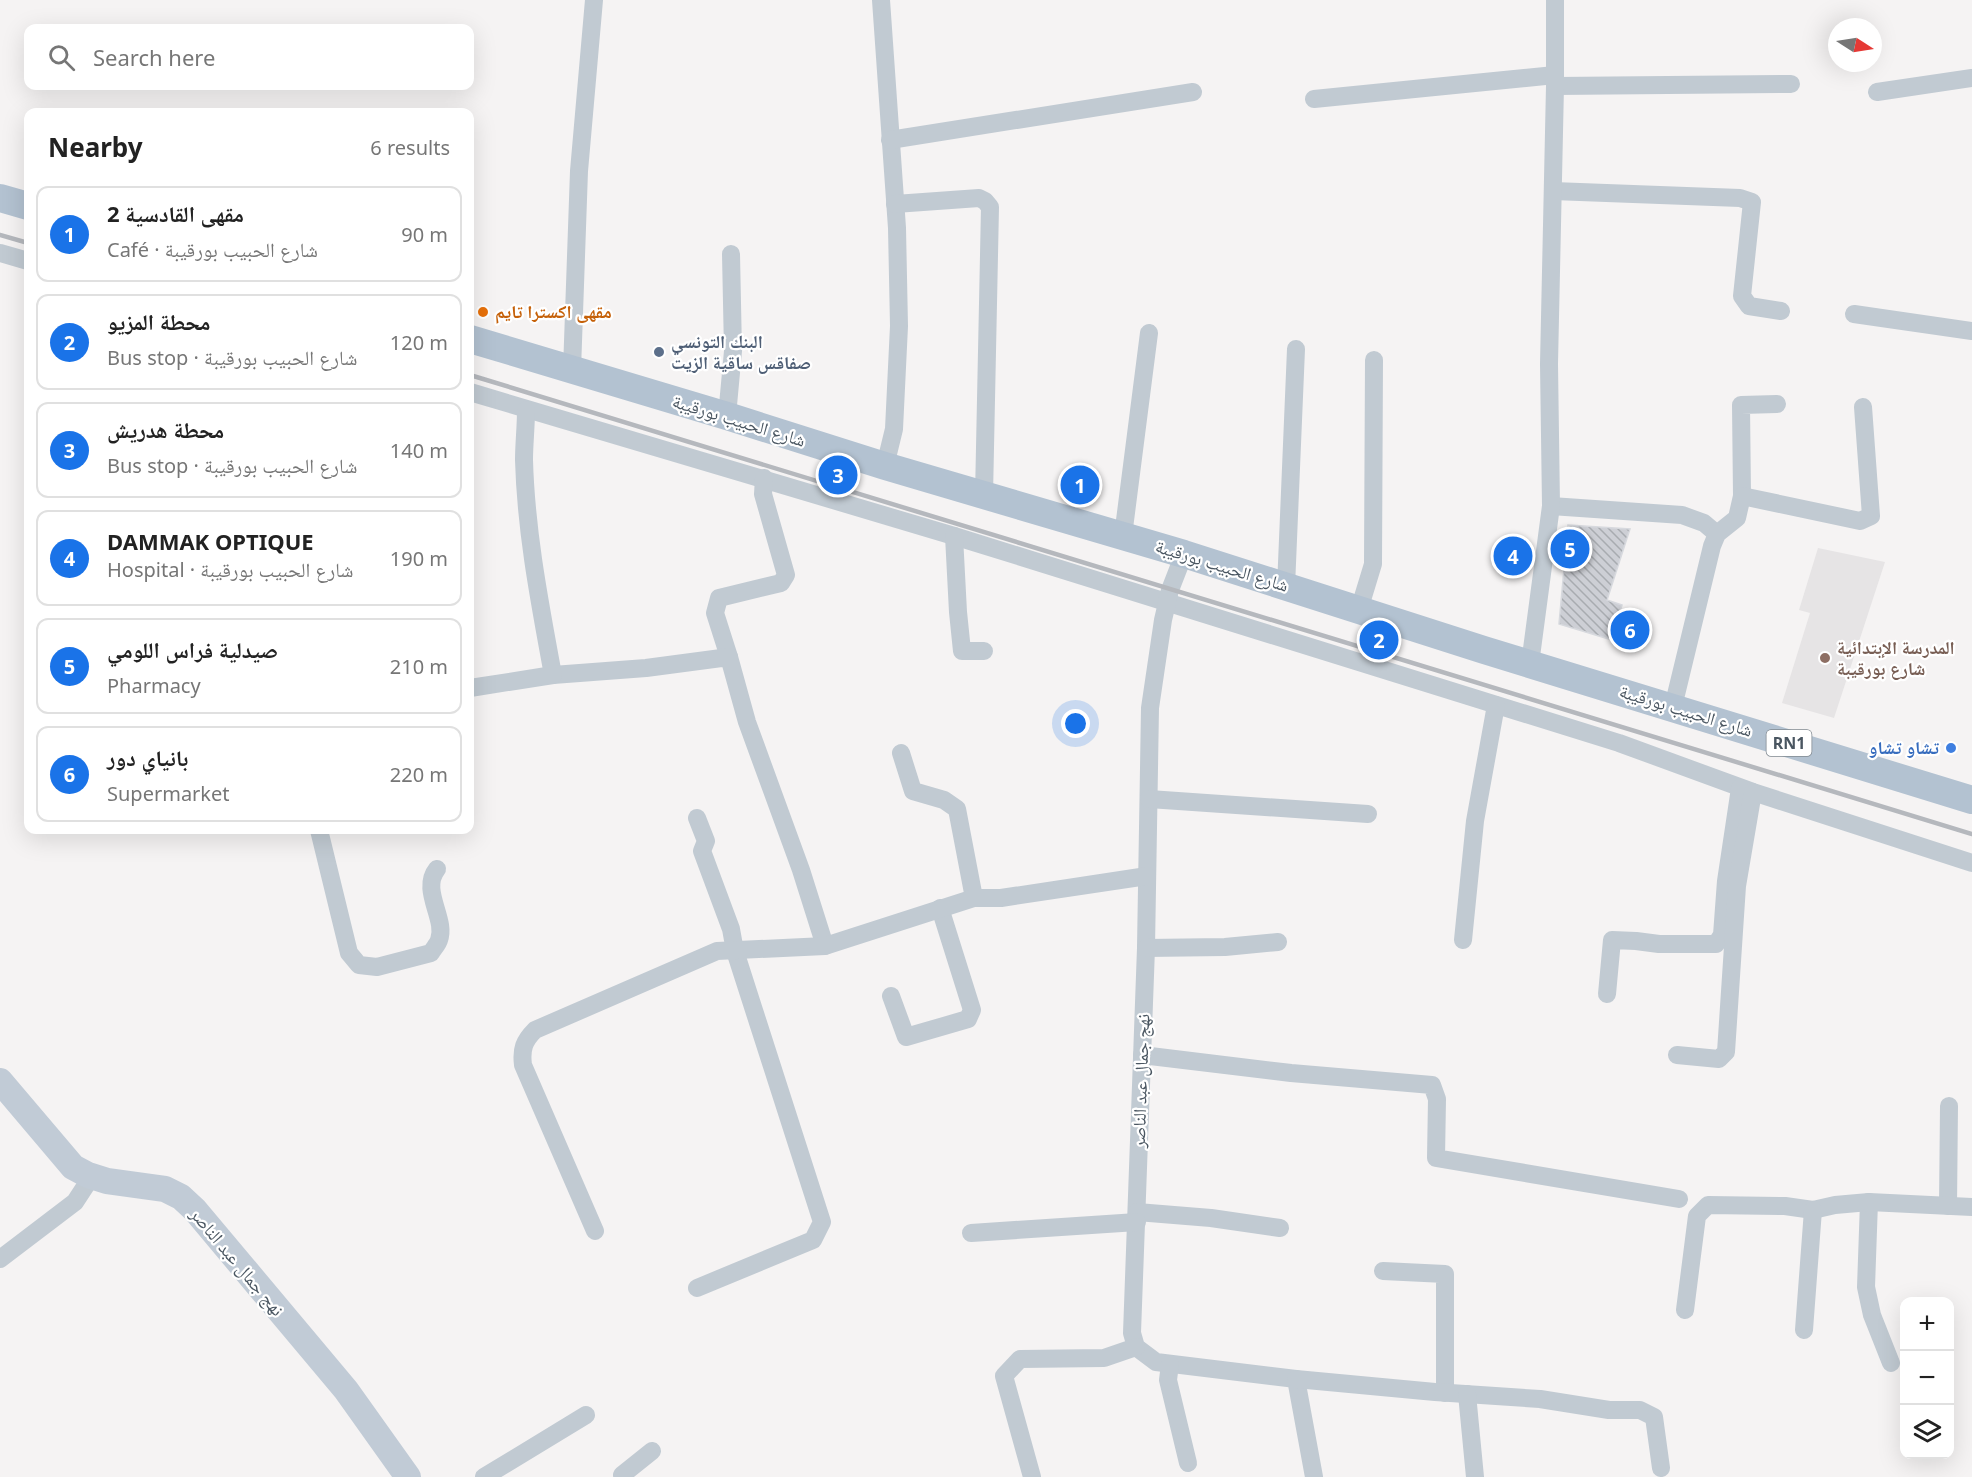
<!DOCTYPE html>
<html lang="en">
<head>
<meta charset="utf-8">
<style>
  body { margin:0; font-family:"Noto Sans","Noto Naskh Arabic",sans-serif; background:#f2f2f2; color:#222 }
  .controls { position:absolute; right:18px; bottom:18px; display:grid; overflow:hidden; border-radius:12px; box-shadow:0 6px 24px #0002 }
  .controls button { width:54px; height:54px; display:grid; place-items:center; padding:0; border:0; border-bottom:2px solid #e0e0e0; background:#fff; color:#222; font:30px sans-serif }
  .compass { position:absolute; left:1828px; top:18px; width:54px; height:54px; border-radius:50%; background:#fff; box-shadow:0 6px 24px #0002; rotate:102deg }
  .you { position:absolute; left:1076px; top:724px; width:21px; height:21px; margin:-15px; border:4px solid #fff; border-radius:50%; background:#1a73e8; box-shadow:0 0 0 9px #1a73e833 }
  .badge { display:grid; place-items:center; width:39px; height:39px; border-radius:50%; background:#1a73e8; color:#fff; font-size:20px; font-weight:700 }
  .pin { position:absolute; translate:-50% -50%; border:3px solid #fff; box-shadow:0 2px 6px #0006 }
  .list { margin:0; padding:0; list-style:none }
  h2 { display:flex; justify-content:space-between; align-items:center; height:78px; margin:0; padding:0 24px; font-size:26px }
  h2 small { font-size:20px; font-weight:400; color:#767676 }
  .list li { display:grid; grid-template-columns:39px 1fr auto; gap:18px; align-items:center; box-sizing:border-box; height:96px; margin:0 12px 12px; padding:0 12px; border:2px solid #e0e0e0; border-radius:12px }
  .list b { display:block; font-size:22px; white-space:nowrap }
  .list p { margin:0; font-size:20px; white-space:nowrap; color:#767676 }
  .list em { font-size:20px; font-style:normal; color:#767676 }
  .icon { flex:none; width:33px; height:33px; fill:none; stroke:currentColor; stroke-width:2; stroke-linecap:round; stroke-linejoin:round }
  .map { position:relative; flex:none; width:1972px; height:1477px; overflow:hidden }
  .search { position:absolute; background:#fff; box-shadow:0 6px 24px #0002; left:24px; top:24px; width:450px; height:66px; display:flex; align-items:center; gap:15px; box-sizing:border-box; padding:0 21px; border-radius:12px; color:#767676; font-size:22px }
  .panel { position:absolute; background:#fff; box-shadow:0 6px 24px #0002; left:24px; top:108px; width:450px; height:726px; border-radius:12px }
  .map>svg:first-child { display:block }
  .education { fill:#e6e4e5 }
  .building { fill:url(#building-back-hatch); stroke:#d7d9de; stroke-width:1.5 }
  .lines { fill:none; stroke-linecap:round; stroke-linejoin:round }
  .street { stroke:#c1cad2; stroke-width:18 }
  .secondary { stroke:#c1cbd6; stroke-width:26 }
  .primary { stroke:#b3c2d1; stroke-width:28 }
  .rail { stroke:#b5b8bd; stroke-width:4.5 }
  .food-dot { fill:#e8710a; stroke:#fff; stroke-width:2 }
  .service-dot { fill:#5c6f8a; stroke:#fff; stroke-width:2 }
  .education-dot { fill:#8d6e63; stroke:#fff; stroke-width:2 }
  .shop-dot { fill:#3f7fe0; stroke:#fff; stroke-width:2 }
  .labels { text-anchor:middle; stroke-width:4.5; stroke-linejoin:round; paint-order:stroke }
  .shield { fill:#fff; stroke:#808990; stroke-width:1.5 }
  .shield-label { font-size:16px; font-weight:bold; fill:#4a5661 }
  .food-label { font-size:18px; font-weight:bold; fill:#c56008; stroke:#fff; text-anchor:start }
  .service-label { font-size:18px; font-weight:bold; fill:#4e5e75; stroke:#fff; text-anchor:start }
  .street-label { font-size:18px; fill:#4a5661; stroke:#fff }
  .education-label { font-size:18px; font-weight:bold; fill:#785e54; stroke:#fff; text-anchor:start }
  .shop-label { font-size:18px; font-weight:bold; fill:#366cbe; stroke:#fff; text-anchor:end }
</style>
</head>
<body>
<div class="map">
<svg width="1972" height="1477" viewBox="0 0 1972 1477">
  <defs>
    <pattern id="building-back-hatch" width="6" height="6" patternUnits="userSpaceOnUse" patternTransform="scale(1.5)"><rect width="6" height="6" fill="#cdcfd5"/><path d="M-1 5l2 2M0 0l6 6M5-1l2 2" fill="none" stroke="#a8abb0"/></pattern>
  </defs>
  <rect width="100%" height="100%" fill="#f5f3f3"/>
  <polygon class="education" points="1818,548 1885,562 1834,718 1782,703 1810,613 1799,610"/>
  <polygon class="building" points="1568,525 1630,529 1607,600 1622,605 1612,640 1559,624"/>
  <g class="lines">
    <g class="street">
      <polyline points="881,0 897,228 899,326 894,429 885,466"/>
      <polyline points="1555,86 1791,84"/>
      <polyline points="1877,92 1972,78"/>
      <polyline points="1314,99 1555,75"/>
      <polyline points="890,140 1193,92"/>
      <polyline points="1553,191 1740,198 1752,202 1742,296 1749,306 1781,311"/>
      <polyline points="895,204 979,198 985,201 990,207 984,496"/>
      <polyline points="0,253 28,261"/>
      <polyline points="1854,314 1972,331"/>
      <polyline points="572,370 579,171 594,0"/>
      <polyline points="470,392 954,536 1619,743 1753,792 1972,863"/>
      <polyline points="727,416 733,351 731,254"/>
      <polyline points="1742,496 1741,405 1777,404"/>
      <polyline points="1551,506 1682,515 1704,523 1717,534"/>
      <polyline points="954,536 958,612 962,651 984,651"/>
      <polyline points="1123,536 1149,333"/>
      <polyline points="1184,554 1170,590 1163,620 1150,708 1146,948 1132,1333 1136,1347 1156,1362 1296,1379 1314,1477"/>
      <polyline points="1286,587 1296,349"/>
      <polyline points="1359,610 1373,564 1374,360"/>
      <polyline points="729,657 715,613 719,598 781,583 786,575 763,494 764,478"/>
      <polyline points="1530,664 1551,506 1549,364 1555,86 1555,0"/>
      <polyline points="553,675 646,668 729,657 747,722 801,870 825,946"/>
      <path d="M 470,688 L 553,675 C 540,604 526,533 524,460 C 524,444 526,427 526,410"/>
      <polyline points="1673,707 1712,546 1717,534 1737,518 1742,496 1860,521 1871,516 1863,407"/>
      <polyline points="901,753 913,791 944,800 957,809 974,898"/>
      <polyline points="1149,799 1368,814"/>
      <polyline points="697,818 706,841 702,851 731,929 735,951 822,1222 813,1240 697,1288"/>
      <path d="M 319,830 L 349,953 L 359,965 L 377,967 L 431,953 C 433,949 438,944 439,940 C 447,919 420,890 437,869"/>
      <polyline points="1463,940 1475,821 1496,705"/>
      <polyline points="1146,948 1225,947 1278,942"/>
      <polyline points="1607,994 1612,940 1636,941 1659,944 1716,944 1722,935 1726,881 1740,788"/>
      <polyline points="891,996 906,1037 968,1019 972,1010 940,908"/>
      <polyline points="1142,1055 1291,1073 1432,1085 1437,1099 1436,1158 1679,1199"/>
      <polyline points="1677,1055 1719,1059 1726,1052 1737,886 1753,792"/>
      <polyline points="1869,1202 1866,1287 1872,1315 1891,1363"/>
      <polyline points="1948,1206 1949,1106"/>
      <polyline points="1137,1212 1211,1218 1280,1228"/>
      <path d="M 595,1231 L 523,1065 C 521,1049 524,1041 535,1030 L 717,951 L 825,946 L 974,898 L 1001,898 L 1147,876"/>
      <polyline points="971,1233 1137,1222"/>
      <polyline points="0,1259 75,1202 92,1176"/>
      <polyline points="1383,1271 1445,1274 1445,1393"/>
      <polyline points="1685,1310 1697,1216 1708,1205 1785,1206 1813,1210 1835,1205 1869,1202 1972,1207"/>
      <polyline points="1804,1330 1813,1210"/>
      <polyline points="1170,1364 1168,1380 1188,1463"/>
      <polyline points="1296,1379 1435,1392 1540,1399 1609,1410 1640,1410 1654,1417 1661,1468"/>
      <polyline points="1467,1394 1475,1477"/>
      <polyline points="484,1477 586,1415"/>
      <polyline points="623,1477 622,1475 652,1451"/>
      <polyline points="1032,1477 1004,1376 1020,1359 1104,1358 1136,1347"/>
    </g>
    <polyline class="secondary" points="0,1081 73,1167 88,1175 107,1181 165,1189 181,1197 195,1210 346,1390 408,1477"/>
    <g class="primary">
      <polyline points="0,198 28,206"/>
      <polyline points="470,339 727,416 885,466 1184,554 1484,650 1972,800"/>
    </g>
    <g class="rail">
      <polyline points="0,235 28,243"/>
      <polyline points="470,375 1972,834"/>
    </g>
  </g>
  <circle class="food-dot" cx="483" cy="312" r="6"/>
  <circle class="service-dot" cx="659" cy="352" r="6"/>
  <circle class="education-dot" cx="1825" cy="658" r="6"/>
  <circle class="shop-dot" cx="1951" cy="748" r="6"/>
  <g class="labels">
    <rect class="shield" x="1766.5" y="730" width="45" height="26" rx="4.5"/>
    <g class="shield-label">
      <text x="1789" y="749">RN1</text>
    </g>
    <g class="food-label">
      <text x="495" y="318">مقهى اكسترا تايم</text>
    </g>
    <g class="service-label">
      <text x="671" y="348">البنك التونسي<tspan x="671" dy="21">صفاقس ساقية الزيت</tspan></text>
    </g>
    <g class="street-label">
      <text transform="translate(739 421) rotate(17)" y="6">شارع الحبيب بورقيبة</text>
      <text transform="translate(1222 566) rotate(17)" y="6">شارع الحبيب بورقيبة</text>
      <text transform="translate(1686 711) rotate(17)" y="6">شارع الحبيب بورقيبة</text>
      <text transform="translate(1141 1081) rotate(-88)" y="6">نهج جمال عبد الناصر</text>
      <text transform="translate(237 1262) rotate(50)" y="6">نهج جمال عبد الناصر</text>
    </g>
    <g class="education-label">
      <text x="1837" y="654">المدرسة الإبتدائية<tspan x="1837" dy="21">شارع بورقيبة</tspan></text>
    </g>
    <g class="shop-label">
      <text x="1939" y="754">تشاو تشاو</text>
    </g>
  </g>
</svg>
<div class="controls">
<button>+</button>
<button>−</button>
<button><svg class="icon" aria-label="layers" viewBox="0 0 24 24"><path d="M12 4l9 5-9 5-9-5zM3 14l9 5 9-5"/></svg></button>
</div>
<svg class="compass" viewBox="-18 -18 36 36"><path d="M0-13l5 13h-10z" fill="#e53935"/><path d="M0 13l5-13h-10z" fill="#767676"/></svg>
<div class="you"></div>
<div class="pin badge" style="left:1080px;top:485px">1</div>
<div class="pin badge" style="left:1379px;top:640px">2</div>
<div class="pin badge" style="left:838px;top:475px">3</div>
<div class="pin badge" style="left:1513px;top:556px">4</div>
<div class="pin badge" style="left:1570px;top:549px">5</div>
<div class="pin badge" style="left:1630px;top:630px">6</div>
<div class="search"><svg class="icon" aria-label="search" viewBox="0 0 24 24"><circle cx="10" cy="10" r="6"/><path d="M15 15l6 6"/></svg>Search here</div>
<section class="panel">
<h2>Nearby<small>6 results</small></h2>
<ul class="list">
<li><span class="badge">1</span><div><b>مقهى القادسية 2</b><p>Café · شارع الحبيب بورقيبة</p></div><em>90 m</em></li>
<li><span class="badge">2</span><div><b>محطة المزيو</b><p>Bus stop · شارع الحبيب بورقيبة</p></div><em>120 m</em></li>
<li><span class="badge">3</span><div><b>محطة هدريش</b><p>Bus stop · شارع الحبيب بورقيبة</p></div><em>140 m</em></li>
<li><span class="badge">4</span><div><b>DAMMAK OPTIQUE</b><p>Hospital · شارع الحبيب بورقيبة</p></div><em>190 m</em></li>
<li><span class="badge">5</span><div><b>صيدلية فراس اللومي</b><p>Pharmacy</p></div><em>210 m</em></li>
<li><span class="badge">6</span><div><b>بانياي دور</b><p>Supermarket</p></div><em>220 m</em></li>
</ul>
</section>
</div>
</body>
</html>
